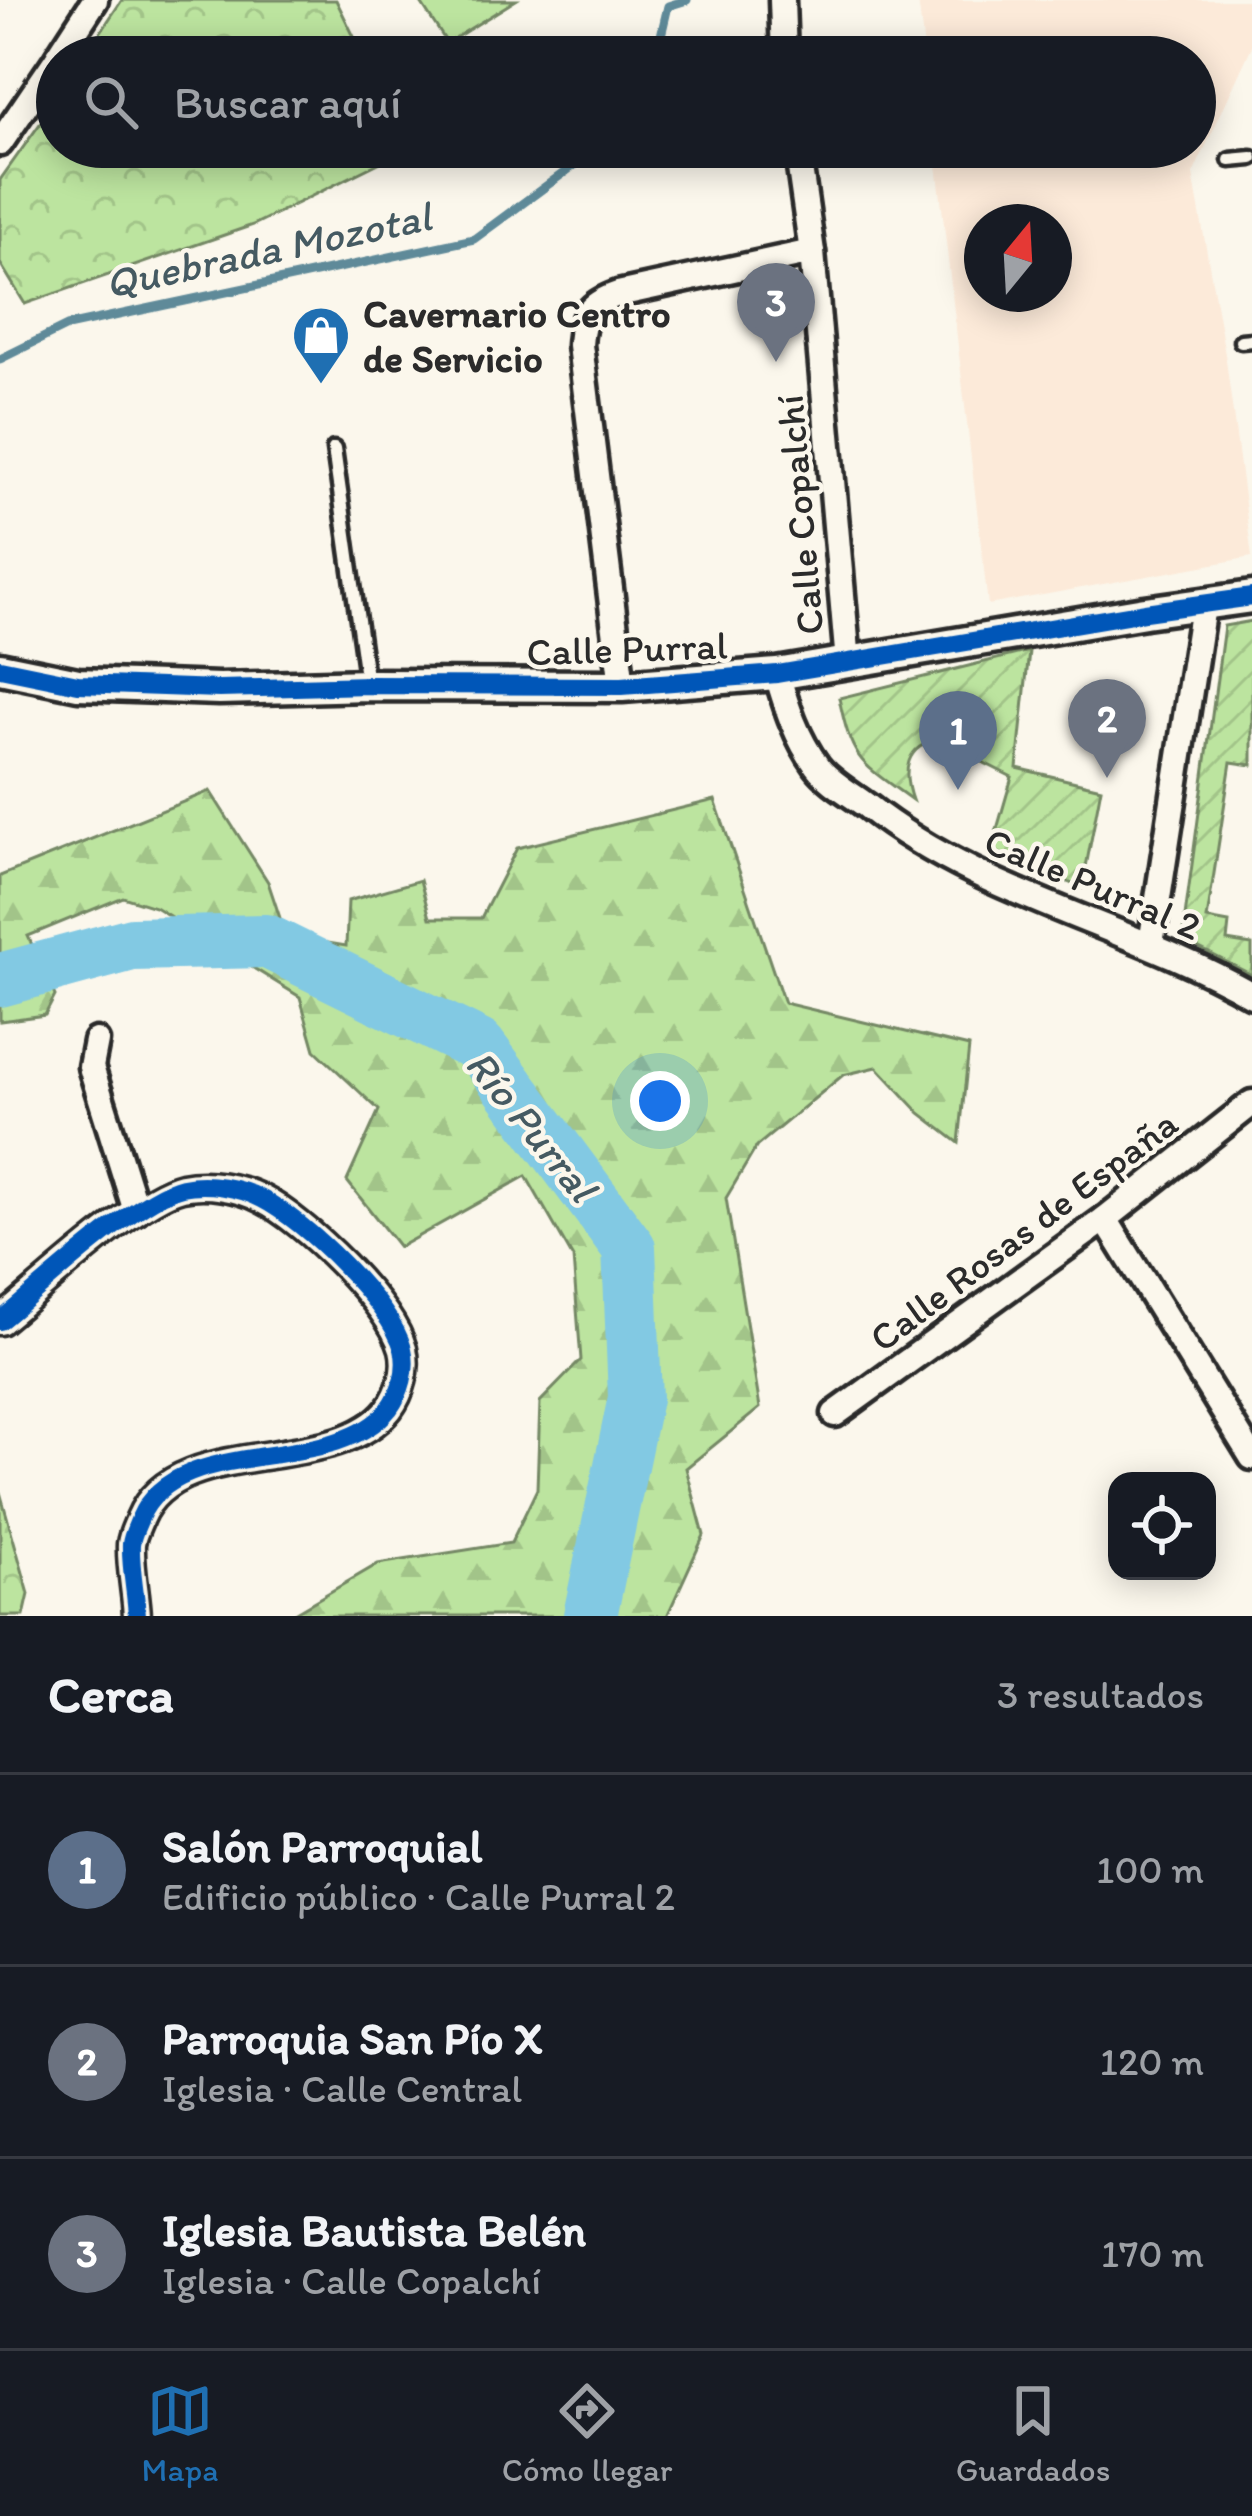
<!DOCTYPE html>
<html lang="es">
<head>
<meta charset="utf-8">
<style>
  body { margin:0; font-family:Itim,sans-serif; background:#20242c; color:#f1f3f6 }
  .controls { position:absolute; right:36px; bottom:36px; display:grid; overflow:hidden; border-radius:24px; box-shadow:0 6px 30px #0003 }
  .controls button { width:108px; height:108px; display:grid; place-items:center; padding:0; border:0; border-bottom:3px solid #363941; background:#171b24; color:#f1f3f6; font:60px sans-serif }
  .compass { position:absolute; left:964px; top:204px; width:108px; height:108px; border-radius:50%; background:#171b24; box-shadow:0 6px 30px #0003; rotate:18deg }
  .you { position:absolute; left:660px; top:1101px; width:42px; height:42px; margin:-30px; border:9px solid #fff; border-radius:50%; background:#1a73e8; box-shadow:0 0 0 18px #1a73e833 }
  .badge { display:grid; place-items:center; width:78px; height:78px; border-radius:50%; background:#1f6fb2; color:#fff; font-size:39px; font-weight:700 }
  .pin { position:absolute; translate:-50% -99px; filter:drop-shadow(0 3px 6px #0008) }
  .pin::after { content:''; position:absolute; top:63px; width:42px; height:36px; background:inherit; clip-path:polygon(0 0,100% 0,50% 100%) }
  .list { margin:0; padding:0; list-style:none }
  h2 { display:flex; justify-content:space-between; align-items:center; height:156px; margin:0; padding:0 48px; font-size:51px }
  h2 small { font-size:39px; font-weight:400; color:#9ea1a6 }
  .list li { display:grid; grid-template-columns:78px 1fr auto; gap:36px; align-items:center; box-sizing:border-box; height:192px; padding:0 48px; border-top:3px solid #363941 }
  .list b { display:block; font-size:45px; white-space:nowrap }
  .list p { margin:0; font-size:39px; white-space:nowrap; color:#9ea1a6 }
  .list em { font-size:39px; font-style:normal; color:#9ea1a6 }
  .icon { flex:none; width:66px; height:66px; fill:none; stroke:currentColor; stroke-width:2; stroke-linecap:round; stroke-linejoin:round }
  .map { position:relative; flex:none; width:1252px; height:1616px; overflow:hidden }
  .search { position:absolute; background:#171b24; box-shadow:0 6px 30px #0003; left:36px; right:36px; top:36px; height:132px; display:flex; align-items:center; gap:30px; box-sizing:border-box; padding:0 42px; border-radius:66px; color:#9ea1a6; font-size:45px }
  .sheet { height:732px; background:#171b24 }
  nav { display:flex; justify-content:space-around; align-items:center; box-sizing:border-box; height:168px; border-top:3px solid #363941; background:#171b24; font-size:33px; color:#9ea1a6 }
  nav a { display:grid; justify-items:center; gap:6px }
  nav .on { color:#1f6fb2 }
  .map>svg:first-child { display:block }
  .built { fill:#fcead9; fill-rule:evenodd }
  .grass { fill:#bce49f; stroke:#748865; stroke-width:3 }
  .forest { fill:url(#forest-firs); stroke:#748865; stroke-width:3 }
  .park { fill:url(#park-crowns); stroke:#748865; stroke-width:3 }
  .garden { fill:url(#garden-furrows); stroke:#748865; stroke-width:3 }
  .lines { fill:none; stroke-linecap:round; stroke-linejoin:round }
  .stream { stroke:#5f8a99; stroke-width:9 }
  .river { stroke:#82c9e3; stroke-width:54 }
  .service-casing { stroke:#2b2b2b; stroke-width:21 }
  .minor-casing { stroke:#2b2b2b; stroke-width:33 }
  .tertiary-casing { stroke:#2b2b2b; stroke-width:39 }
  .service { stroke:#fbf7ec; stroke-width:12 }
  .minor { stroke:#fbf7ec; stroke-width:24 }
  .tertiary { stroke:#fbf7ec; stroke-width:30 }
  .cycleway-casing { stroke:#fbf7ec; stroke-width:26 }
  .cycleway { stroke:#0057b8; stroke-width:18 }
  .labels { text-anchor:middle; stroke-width:9; stroke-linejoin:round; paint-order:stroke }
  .poi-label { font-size:39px; font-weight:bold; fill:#2b2b2b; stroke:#fbf7ec; text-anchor:start }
  .street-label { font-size:39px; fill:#2b2b2b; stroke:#fbf7ec }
  .water-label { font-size:42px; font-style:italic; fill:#455a62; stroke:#fbf7ec }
</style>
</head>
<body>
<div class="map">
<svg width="1252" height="1616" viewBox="0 0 1252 1616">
  <defs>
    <pattern id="forest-firs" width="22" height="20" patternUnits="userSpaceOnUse" patternTransform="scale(3)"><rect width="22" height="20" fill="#bce49f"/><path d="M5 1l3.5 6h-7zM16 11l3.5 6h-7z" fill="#a2c489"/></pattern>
    <pattern id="park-crowns" width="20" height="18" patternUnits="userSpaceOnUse" patternTransform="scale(3)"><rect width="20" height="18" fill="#bce49f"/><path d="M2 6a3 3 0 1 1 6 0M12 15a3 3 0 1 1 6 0" fill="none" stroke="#a2c489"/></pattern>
    <pattern id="garden-furrows" width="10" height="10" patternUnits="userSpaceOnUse" patternTransform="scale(3)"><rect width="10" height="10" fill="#bce49f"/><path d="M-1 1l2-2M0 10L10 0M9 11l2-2" fill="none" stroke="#a2c489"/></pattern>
  </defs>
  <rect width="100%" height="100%" fill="#fbf7ec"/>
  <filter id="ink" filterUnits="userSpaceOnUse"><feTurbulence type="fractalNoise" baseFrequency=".00833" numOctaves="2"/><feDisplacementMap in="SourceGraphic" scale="24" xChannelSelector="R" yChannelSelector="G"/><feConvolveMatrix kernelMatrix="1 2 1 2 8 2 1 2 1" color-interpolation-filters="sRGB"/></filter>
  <g filter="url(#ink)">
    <path class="built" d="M 918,0 L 1252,0 L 1252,46 L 1193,174 L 1226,360 L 1252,557 L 988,605 L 935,147 L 1195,147 L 1195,57 L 925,57 ZM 982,222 L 1054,222 L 1054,294 L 982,294 Z"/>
    <polygon class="grass" points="419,0 516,0 447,43"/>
    <polygon class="forest" points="210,791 268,882 286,936 346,946 348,901 420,880 430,918 481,918 517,848 715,800 784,1003 969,1047 959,1143 920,1113 877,1067 843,1075 757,1146 726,1198 760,1408 686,1468 704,1535 667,1616 289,1616 378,1564 511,1543 537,1489 540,1402 581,1360 573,1258 526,1176 399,1247 347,1181 379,1110 315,1050 300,997 155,907 123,897 28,936 55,996 45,1015 0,1021 0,876"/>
    <g class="park">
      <polygon points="122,0 336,0 364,57 84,57"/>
      <polygon points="57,100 57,147 411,147 253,225 25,304 0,263 0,180"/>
      <polygon points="0,1492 29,1594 24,1616 0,1616"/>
    </g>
    <g class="garden">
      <polygon points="1252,621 1252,765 1231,762 1207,919 1229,923 1227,941 1252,945 1252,975 1182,939 1224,626"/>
      <path d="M 1029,651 L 1017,768 L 1101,788 L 1082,888 L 991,850 L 1012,777 L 939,740 C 905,745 902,772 912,800 C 861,763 852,762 839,698 Z"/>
    </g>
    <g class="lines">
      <g class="stream">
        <polyline points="656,57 668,6 687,0"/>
        <polyline points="0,359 67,326 474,239 599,147"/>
      </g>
      <polyline class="river" points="0,980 132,944 266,941 479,1046 629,1248 635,1398 590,1616"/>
      <defs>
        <g id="service">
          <polyline points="1230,160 1252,158"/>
          <polyline points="1241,341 1252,340"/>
          <polyline points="334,449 367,684"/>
        </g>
        <g id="minor">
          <polyline points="782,0 784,57"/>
          <polyline points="58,57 95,0"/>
          <polyline points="0,143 57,59"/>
          <polyline points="797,147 812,252 848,663"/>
          <path d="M 777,674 C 787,708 796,737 817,766 C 829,782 851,794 867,806 C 981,896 1126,923 1252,995"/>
          <path d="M 622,686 L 580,345 C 582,315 589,304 618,294 L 812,252"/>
          <polyline points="1151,944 1203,606"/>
          <polyline points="96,1041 91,1067 136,1211"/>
          <polyline points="1105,1219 1252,1457"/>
          <path d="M 0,1321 C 40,1289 136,1198 182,1187 C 207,1182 239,1187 262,1199 C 304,1220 390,1303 403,1349 C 408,1369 401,1393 389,1409 C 334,1478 176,1432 140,1518 C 137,1526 132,1535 131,1544 C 130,1567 136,1593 137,1616"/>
          <polyline points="835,1414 1105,1219 1252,1103"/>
        </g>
        <polyline id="tertiary" points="0,668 78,684 219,689 368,685 622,686 777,674 1145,612 1252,597"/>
      </defs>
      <use href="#service" class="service-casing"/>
      <use href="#minor" class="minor-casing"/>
      <use href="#tertiary" class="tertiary-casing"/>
      <use href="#service" class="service"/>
      <use href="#minor" class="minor"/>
      <use href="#tertiary" class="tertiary"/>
      <defs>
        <g id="cycleway">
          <polyline points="0,668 78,684 219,689 368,685 622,686 777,674 1145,612 1252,597"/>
          <path d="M 0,1321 C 40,1289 136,1198 182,1187 C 207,1182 239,1187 262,1199 C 304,1220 390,1303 403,1349 C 408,1369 401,1393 389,1409 C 334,1478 176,1432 140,1518 C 137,1526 132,1535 131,1544 C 130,1567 136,1593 137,1616"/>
        </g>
      </defs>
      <use href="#cycleway" class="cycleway-casing"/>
      <use href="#cycleway" class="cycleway"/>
    </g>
  </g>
  <defs>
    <symbol id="shop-pin" viewBox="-11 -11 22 30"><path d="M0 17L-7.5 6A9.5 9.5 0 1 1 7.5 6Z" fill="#1f6fb2" stroke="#fbf7ec"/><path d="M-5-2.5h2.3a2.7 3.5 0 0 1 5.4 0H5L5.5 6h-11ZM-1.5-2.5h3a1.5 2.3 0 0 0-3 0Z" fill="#fff"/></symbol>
  </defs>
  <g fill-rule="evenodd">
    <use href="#shop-pin" x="288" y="302" width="66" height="90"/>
  </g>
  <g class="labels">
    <g class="poi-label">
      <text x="363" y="327">Cavernario Centro<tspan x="363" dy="45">de Servicio</tspan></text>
    </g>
    <g class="street-label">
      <text transform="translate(799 515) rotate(-95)" y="14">Calle Copalchí</text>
      <text transform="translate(627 648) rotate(-2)" y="14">Calle Purral</text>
      <text transform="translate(1093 883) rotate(23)" y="14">Calle Purral 2</text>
      <text transform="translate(1023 1230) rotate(-37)" y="14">Calle Rosas de España</text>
    </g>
    <g class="water-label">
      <text transform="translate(268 249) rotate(-12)" y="15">Quebrada Mozotal</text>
      <text transform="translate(532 1125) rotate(51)" y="15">Río Purral</text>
    </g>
  </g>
</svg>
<div class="controls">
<button><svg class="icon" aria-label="locate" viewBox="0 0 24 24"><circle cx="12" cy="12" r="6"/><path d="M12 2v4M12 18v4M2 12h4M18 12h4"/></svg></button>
</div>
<svg class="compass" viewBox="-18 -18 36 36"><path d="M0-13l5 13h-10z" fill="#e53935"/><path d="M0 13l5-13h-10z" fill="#9ea1a6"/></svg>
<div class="you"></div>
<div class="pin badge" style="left:958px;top:790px;background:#5c6f8a">1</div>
<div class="pin badge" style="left:1107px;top:778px;background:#6b7280">2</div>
<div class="pin badge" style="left:776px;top:362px;background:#6b7280">3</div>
<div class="search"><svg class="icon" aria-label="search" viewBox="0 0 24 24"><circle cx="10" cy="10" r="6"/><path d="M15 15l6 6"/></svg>Buscar aquí</div>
</div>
<section class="sheet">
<h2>Cerca<small>3 resultados</small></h2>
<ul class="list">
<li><span class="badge" style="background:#5c6f8a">1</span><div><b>Salón Parroquial</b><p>Edificio público · Calle Purral 2</p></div><em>100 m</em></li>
<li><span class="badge" style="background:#6b7280">2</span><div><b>Parroquia San Pío X</b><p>Iglesia · Calle Central</p></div><em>120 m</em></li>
<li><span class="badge" style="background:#6b7280">3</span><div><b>Iglesia Bautista Belén</b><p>Iglesia · Calle Copalchí</p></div><em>170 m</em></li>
</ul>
</section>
<nav>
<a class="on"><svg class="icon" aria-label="map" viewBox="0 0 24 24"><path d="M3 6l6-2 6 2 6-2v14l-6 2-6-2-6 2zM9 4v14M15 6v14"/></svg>Mapa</a>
<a><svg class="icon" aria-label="directions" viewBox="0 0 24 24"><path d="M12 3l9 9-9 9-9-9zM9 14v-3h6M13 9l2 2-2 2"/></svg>Cómo llegar</a>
<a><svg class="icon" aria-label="saved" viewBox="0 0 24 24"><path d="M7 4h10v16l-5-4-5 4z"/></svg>Guardados</a>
</nav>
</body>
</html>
